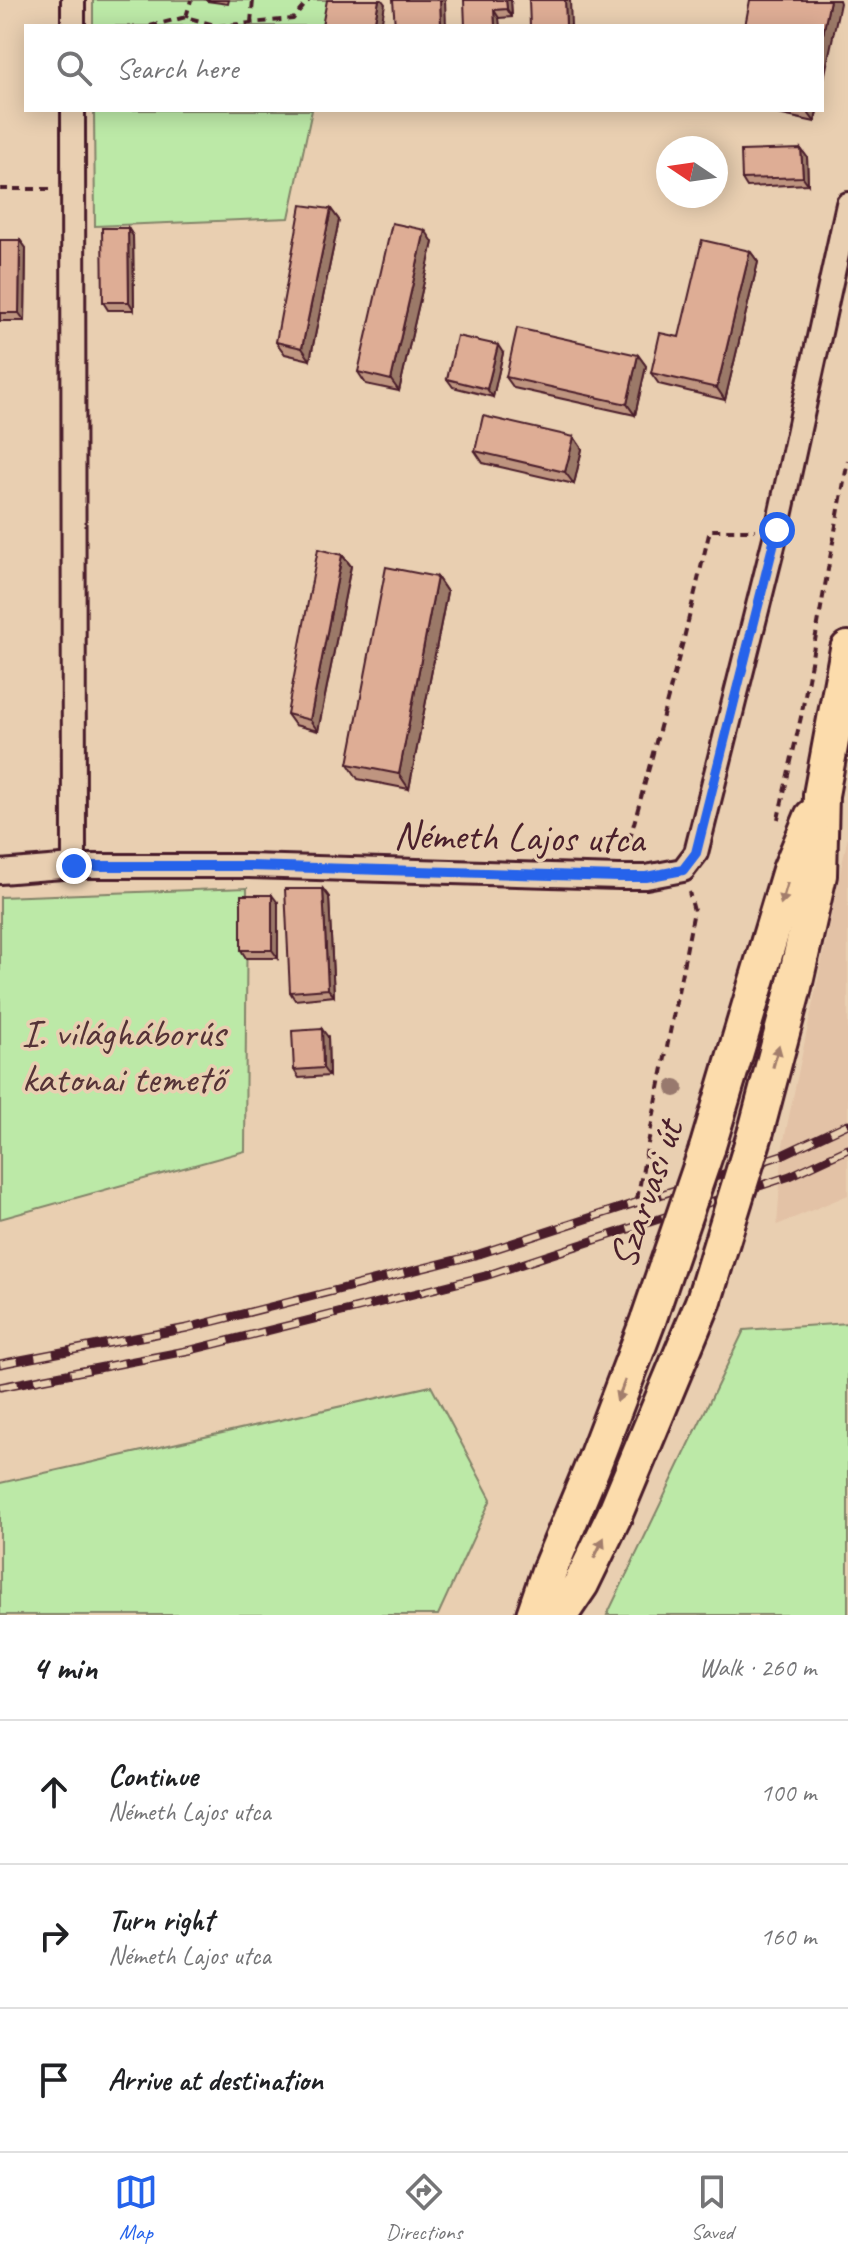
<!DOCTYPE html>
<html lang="en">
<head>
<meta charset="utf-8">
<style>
  body { margin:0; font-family:Caveat,sans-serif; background:#f6f6f6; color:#202124 }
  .compass { position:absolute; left:656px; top:136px; width:72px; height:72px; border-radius:50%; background:#fff; box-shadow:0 4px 20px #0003; rotate:283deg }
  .stop { position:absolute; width:24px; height:24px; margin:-18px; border:6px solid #2563eb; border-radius:50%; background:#fff }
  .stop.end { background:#2563eb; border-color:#fff; box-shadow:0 2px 8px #0008 }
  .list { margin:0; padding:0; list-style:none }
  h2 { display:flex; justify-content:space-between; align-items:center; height:104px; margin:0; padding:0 32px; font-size:34px }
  h2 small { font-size:26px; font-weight:400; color:#757577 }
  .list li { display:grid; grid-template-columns:52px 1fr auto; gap:24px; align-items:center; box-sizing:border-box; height:144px; padding:0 32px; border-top:2px solid #e0e0e0 }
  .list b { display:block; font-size:30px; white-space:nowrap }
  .list p { margin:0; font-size:26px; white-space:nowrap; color:#757577 }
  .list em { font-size:26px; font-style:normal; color:#757577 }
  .icon { flex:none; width:44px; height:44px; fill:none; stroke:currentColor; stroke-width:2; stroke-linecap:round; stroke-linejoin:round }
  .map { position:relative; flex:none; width:848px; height:1615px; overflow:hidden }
  .search { position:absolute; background:#fff; box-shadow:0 4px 20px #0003; left:24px; right:24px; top:24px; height:88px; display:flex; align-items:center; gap:20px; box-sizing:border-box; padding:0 28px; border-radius:0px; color:#757577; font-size:30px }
  .sheet { height:536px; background:#fff }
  nav { display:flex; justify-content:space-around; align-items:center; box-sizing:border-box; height:112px; border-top:2px solid #e0e0e0; background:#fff; font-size:22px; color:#757577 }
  nav a { display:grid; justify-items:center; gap:4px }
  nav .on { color:#2563eb }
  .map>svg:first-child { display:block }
  .built { fill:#e3c2a6 }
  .green { fill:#bce9a7; stroke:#838469; stroke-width:2 }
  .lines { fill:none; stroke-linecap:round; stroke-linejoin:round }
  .minor-casing { stroke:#4a1f2b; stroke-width:28 }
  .primary-casing { stroke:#4a1f2b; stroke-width:40 }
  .path { stroke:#4a1f2b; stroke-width:4; stroke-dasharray:8 6; stroke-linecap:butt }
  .minor { stroke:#e9cfb1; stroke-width:22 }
  .primary { stroke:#fcdcac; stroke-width:34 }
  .rail-casing { stroke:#4a1f2b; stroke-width:9 }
  .rail { stroke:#e9cfb1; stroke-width:6; stroke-dasharray:18; stroke-linecap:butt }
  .primary-bridge-casing { stroke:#4a1f2b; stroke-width:40; stroke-linecap:butt }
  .primary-bridge { stroke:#fcdcac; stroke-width:34 }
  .tree { fill:#98796e }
  .wall { fill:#bf9580; stroke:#4a1f2b; stroke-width:2 }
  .shaded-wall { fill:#9b7968; stroke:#4a1f2b; stroke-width:2 }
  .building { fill:#dead95; stroke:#4a1f2b; stroke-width:2 }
  .oneway { fill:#a37e6c }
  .route { stroke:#2563eb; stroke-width:10 }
  .labels { text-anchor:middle; stroke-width:7; stroke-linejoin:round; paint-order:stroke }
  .street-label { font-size:40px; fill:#4a1f2b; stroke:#e9cfb1 }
  .park-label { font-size:40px; fill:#553337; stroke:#e9cfb1 }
</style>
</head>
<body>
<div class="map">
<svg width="848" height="1615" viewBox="0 0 848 1615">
  <rect width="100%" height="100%" fill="#e9cfb1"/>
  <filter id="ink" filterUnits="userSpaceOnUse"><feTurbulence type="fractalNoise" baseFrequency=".0125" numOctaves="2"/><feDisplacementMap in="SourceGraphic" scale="16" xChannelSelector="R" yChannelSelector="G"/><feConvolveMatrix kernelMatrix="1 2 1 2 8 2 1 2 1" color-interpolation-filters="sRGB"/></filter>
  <g filter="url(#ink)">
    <polygon class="built" points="848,836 848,1195 777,1225 783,1145"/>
    <g class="green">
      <polygon points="93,0 334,0 329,26 93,26"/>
      <polygon points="94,110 312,110 289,218 95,226"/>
      <polygon points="247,888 245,1151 0,1219 0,897"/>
      <polygon points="848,1323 848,1615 607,1615 744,1330"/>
      <polygon points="431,1386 491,1499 438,1615 0,1615 0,1483"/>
    </g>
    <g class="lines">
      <defs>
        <g id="minor">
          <polyline points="73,26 73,0"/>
          <polyline points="73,110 74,866"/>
          <polyline points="0,872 74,866 249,866 619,877 646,877 683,870 696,853 777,530 848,204"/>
        </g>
        <g id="primary">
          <polyline points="756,1131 793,991 819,875 821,795 848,649"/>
          <polyline points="707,1149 790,870 812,817"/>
          <polyline points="534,1615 549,1571 592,1468 649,1318"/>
          <polyline points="560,1615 581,1584 614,1516 704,1300"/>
        </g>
      </defs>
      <use href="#minor" class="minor-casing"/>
      <use href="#primary" class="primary-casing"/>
      <g class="path">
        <polyline points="186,17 191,0"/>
        <polyline points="251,23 253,0"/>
        <polyline points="150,26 186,17 218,26 293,19 309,0"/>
        <polyline points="0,189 50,189"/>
        <polyline points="778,819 801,717 848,460"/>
        <polyline points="626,853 684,638 710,530 755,530"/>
        <polyline points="637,1199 694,911 689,892"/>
      </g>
      <use href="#minor" class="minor"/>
      <use href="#primary" class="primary"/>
      <defs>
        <g id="rail">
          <polyline points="0,1364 187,1328 479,1254 782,1155 848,1124"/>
          <polyline points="0,1387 191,1350 485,1276 790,1176 848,1149"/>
        </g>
      </defs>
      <use href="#rail" class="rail-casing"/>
      <use href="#rail" class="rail"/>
      <defs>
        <g id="primary-bridge">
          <polyline points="704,1300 756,1131"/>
          <polyline points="649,1318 707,1149"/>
        </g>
      </defs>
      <use href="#primary-bridge" class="primary-bridge-casing"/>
      <use href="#primary-bridge" class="primary-bridge"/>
    </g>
    <circle class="tree" cx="675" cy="1088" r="9"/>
    <g class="wall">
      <polygon points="206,0 229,0 228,4 207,1"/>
      <polygon points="464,0 511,0 512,17 499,18"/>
      <polygon points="759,110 817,110 815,122"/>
      <polygon points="801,149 807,157 808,184 747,187 742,179"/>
      <polygon points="331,209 339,220 310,360 285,354 276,342"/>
      <polygon points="128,228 133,236 134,310 108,310 103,302"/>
      <polygon points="0,240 20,240 26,248 25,321 0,321"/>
      <polygon points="433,242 399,391 366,384 358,372"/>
      <polygon points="750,251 758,262 725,400 659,384 651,373"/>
      <polygon points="503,353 493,397 453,387 447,379"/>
      <polygon points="638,355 646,366 635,415 514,388 506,377"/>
      <polygon points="574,437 582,449 574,484 483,463 475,451"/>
      <polygon points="342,555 351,566 318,731 295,725 287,714"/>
      <polygon points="437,577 447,592 409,789 358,779 348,764"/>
      <polygon points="323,889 329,897 334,996 295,1000 290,992"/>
      <polygon points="278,903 278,958 246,958 241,950"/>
      <polygon points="328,1037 329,1076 299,1078 294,1070"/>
    </g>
    <g class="shaded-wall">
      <polygon points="379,0 382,0 385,4 381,26 374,26"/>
      <polygon points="440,0 445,0 446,26 441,26"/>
      <polygon points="506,0 511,0 512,17 507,9"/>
      <polygon points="565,0 570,0 571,26 566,26"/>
      <polygon points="830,0 839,0 840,3 822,88 822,39"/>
      <polygon points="494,10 499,18 500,26 495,26"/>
      <polygon points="807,110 817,110 815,122 806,110"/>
      <polygon points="801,149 807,157 808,184 803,177"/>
      <polygon points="331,209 339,220 310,360 302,348"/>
      <polygon points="128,228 133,236 134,310 129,302"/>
      <polygon points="425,230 433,242 399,391 391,380"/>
      <polygon points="20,240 26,248 25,321 19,313"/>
      <polygon points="750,251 758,262 725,400 717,388"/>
      <polygon points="498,345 503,353 493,397 487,389"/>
      <polygon points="638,355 646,366 635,415 627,404"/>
      <polygon points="574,437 582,449 574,484 565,472"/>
      <polygon points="342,555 351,566 318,731 310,720"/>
      <polygon points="437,577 447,592 409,789 399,774"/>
      <polygon points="323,889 329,897 334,996 328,989"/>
      <polygon points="272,895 278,903 278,958 272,950"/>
      <polygon points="322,1029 328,1037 329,1076 323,1068"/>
    </g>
    <g class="building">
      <polygon points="327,0 379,0 374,26 322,26"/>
      <polygon points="393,0 440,0 441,26 395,26"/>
      <polygon points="464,0 506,0 507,9 494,10 495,26 465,26"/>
      <polygon points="529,0 565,0 566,26 530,26"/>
      <polygon points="750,0 830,0 822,39 822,26 745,26"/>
      <polygon points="801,149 803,177 742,179 741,151"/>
      <polygon points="301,205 331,209 302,348 276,342"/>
      <polygon points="392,223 425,230 391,380 358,372"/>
      <polygon points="102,228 128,228 129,302 103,302"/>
      <polygon points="0,240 20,240 19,313 0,313"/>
      <polygon points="702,240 750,251 717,388 651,373 660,333 679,337"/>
      <polygon points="517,328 638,355 627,404 506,377"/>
      <polygon points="457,336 498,345 487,389 447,379"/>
      <polygon points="483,416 574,437 565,472 475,451"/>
      <polygon points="318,549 342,555 310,720 287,714"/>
      <polygon points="386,567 437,577 399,774 348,764"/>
      <polygon points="285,889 323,889 328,989 290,992"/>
      <rect x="241" y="895" width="31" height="55"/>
      <polygon points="322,1029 323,1068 294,1070 292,1031"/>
    </g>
    <defs><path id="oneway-solid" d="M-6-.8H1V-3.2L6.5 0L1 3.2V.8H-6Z" transform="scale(2)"/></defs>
    <g class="oneway">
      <use href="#oneway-solid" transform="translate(784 894) rotate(106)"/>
      <use href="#oneway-solid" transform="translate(776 1056) rotate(-75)"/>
      <use href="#oneway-solid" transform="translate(621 1391) rotate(111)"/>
      <use href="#oneway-solid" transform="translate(599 1548) rotate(-64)"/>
    </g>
  </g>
  <g class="lines" filter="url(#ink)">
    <polyline class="route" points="74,866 249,866 619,877 646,877 683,870 696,853 777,530"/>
  </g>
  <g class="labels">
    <g class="street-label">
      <text transform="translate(519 836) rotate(1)" y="14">Németh Lajos utca</text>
      <text transform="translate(645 1194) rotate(-71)" y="14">Szarvasi út</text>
    </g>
    <g class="park-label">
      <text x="123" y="1046">I. világháborús<tspan x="123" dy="46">katonai temető</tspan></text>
    </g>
  </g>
</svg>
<svg class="compass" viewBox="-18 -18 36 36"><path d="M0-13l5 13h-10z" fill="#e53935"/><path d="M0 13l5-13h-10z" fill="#757577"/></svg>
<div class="stop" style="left:777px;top:530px"></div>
<div class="stop end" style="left:74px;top:866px"></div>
<div class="search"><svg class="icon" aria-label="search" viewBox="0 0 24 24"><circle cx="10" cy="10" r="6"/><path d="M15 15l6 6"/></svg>Search here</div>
</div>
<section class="sheet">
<h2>4 min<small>Walk · 260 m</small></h2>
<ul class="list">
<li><svg class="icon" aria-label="ahead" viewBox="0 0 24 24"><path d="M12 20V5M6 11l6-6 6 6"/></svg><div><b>Continue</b><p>Németh Lajos utca</p></div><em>100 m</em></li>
<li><svg class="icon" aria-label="right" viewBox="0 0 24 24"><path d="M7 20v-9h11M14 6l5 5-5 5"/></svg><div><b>Turn right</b><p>Németh Lajos utca</p></div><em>160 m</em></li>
<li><svg class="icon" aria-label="arrive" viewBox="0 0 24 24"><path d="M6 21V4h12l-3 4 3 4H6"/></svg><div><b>Arrive at destination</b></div></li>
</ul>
</section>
<nav>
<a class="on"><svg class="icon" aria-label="map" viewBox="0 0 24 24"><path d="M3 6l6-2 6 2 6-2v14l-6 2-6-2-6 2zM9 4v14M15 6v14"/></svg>Map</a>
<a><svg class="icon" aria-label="directions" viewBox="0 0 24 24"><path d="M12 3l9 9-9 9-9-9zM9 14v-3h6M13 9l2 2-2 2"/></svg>Directions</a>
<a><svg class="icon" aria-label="saved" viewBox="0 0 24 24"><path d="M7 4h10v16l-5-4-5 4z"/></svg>Saved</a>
</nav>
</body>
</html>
